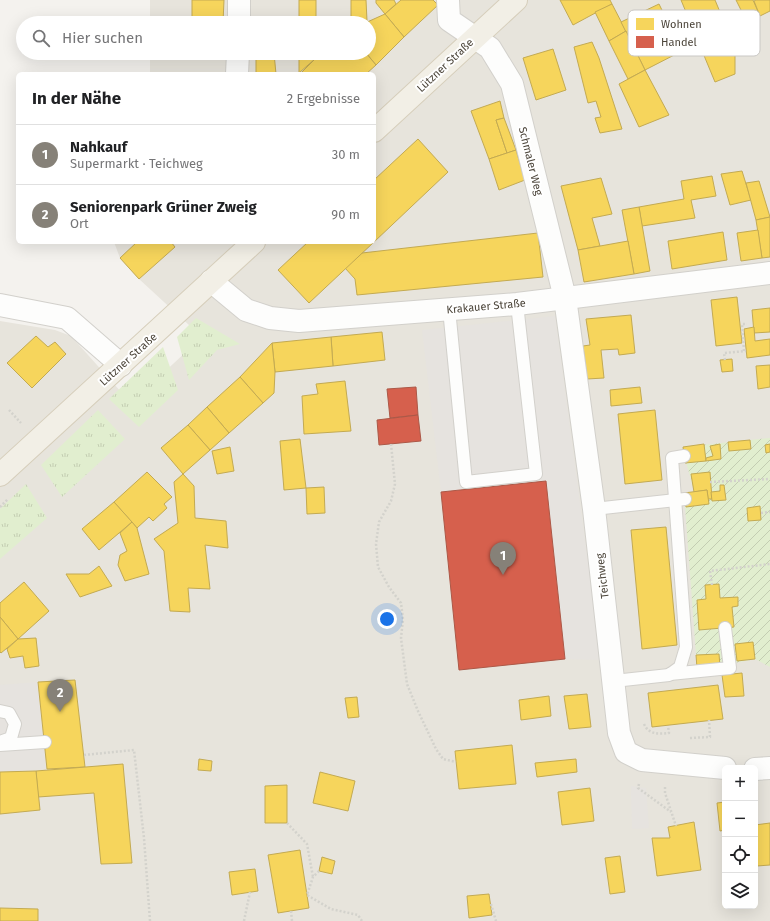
<!DOCTYPE html>
<html lang="de">
<head>
<meta charset="utf-8">
<style>
  body { margin:0; font-family:"Fira Sans",sans-serif; background:#f2f2f2; color:#202124 }
  .controls { position:absolute; right:12px; bottom:12px; display:grid; overflow:hidden; border-radius:6px; box-shadow:0 4px 16px #0002 }
  .controls button { width:36px; height:36px; display:grid; place-items:center; padding:0; border:0; border-bottom:1px solid #e0e0e0; background:#fff; color:#202124; font:20px sans-serif }
  .you { position:absolute; left:387px; top:619px; width:14px; height:14px; margin:-10px; border:3px solid #fff; border-radius:50%; background:#1a73e8; box-shadow:0 0 0 6px #1a73e833 }
  .badge { display:grid; place-items:center; width:26px; height:26px; border-radius:50%; background:#868178; color:#fff; font-size:13px; font-weight:700 }
  .pin { position:absolute; translate:-50% -33px; filter:drop-shadow(0 1px 2px #0008) }
  .pin::after { content:''; position:absolute; top:21px; width:14px; height:12px; background:inherit; clip-path:polygon(0 0,100% 0,50% 100%) }
  .list { margin:0; padding:0; list-style:none }
  h2 { display:flex; justify-content:space-between; align-items:center; height:52px; margin:0; padding:0 16px; font-size:17px }
  h2 small { font-size:13px; font-weight:400; color:#757577 }
  .list li { display:grid; grid-template-columns:26px 1fr auto; gap:12px; align-items:center; box-sizing:border-box; height:60px; padding:0 16px; border-top:1px solid #e0e0e0 }
  .list b { display:block; font-size:15px; white-space:nowrap }
  .list p { margin:0; font-size:13px; white-space:nowrap; color:#757577 }
  .list em { font-size:13px; font-style:normal; color:#757577 }
  .icon { flex:none; width:22px; height:22px; fill:none; stroke:currentColor; stroke-width:2; stroke-linecap:round; stroke-linejoin:round }
  .map { position:relative; flex:none; width:770px; height:921px; overflow:hidden }
  .search { position:absolute; background:#fff; box-shadow:0 4px 16px #0002; left:16px; top:16px; width:360px; height:44px; display:flex; align-items:center; gap:10px; box-sizing:border-box; padding:0 14px; border-radius:22px; color:#757577; font-size:15px }
  .panel { position:absolute; background:#fff; box-shadow:0 4px 16px #0002; left:16px; top:72px; width:360px; height:172px; border-radius:6px }
  .map>svg:first-child { display:block }
  .residential { fill:#e7e4dc; fill-rule:evenodd }
  .grass { fill:url(#grass-tufts) }
  .garden { fill:url(#garden-furrows) }
  .parking { fill:#e6e3df }
  .homes { fill:#f6d55c; stroke:#c3aa52 }
  .shops { fill:#d6604d; stroke:#ac5847 }
  .lines { fill:none; stroke-linecap:round; stroke-linejoin:round }
  .lane-casing { stroke:#d2d0cb; stroke-width:14 }
  .street-casing { stroke:#d2d0cb; stroke-width:24 }
  .primary-casing { stroke:#d6cebb; stroke-width:24 }
  .path { stroke:#d3d2cc; stroke-width:2.5; stroke-dasharray:2 2; stroke-linecap:butt }
  .lane { stroke:#fdfdfc; stroke-width:12 }
  .street { stroke:#fdfdfc; stroke-width:22 }
  .primary { stroke:#f2efe6; stroke-width:22 }
  .labels { text-anchor:middle; stroke-width:4; stroke-linejoin:round; paint-order:stroke }
  .street-label { font-size:11px; fill:#4b4439; stroke:#fff }
  .key { fill:#fff; stroke:#c9c7c4; stroke-width:1 }
  .key-label { font-size:11px; fill:#4b4439 }
</style>
</head>
<body>
<div class="map">
<svg width="770" height="921" viewBox="0 0 770 921">
  <defs>
    <pattern id="grass-tufts" width="24" height="20" patternUnits="userSpaceOnUse"><rect width="24" height="20" fill="#e1eecf"/><path d="M3 7l-1-3M5 7V3M7 7l1-3M15 17l-1-3M17 17v-4M19 17l1-3" fill="none" stroke="#c3cdb2"/></pattern>
    <pattern id="garden-furrows" width="10" height="10" patternUnits="userSpaceOnUse"><rect width="10" height="10" fill="#e1eecf"/><path d="M-1 1l2-2M0 10L10 0M9 11l2-2" fill="none" stroke="#c3cdb2"/></pattern>
  </defs>
  <rect width="100%" height="100%" fill="#f4f2ee"/>
  <path class="residential" d="M 150,0 L 770,0 L 770,921 L 0,921 L 0,321 L 55,330 L 71,336 L 131,403 L 202,337 L 139,279 L 120,258 L 114,242 L 374,242 L 374,74 L 150,74 L 150,53 L 369,53 L 369,23 L 150,23 ZM 725,768 L 755,768 L 755,906 L 725,906 Z"/>
  <g class="grass">
    <polygon points="196,318 240,344 217,350 189,380 177,337"/>
    <polygon points="163,347 178,390 139,427 109,399"/>
    <polygon points="98,410 125,439 62,497 41,465"/>
    <polygon points="26,484 47,518 0,559 0,509"/>
  </g>
  <path class="garden" d="M 770,438 L 770,667 L 755,659 L 720,666 L 697,668 L 684,493 L 694,492 C 691,476 685,463 683,447 Z"/>
  <g class="parking">
    <polygon points="555,316 601,660 565,659 546,481 441,492 422,330"/>
    <polygon points="38,682 47,769 0,772 0,685"/>
    <polygon points="631,786 646,788 649,828 632,829"/>
  </g>
  <g class="homes">
    <polygon points="192,0 224,0 223,23 192,23"/>
    <rect x="299" y="0" width="17" height="23"/>
    <polygon points="351,0 366,0 367,21 365,23 351,23"/>
    <polygon points="376,0 394,0 396,4 385,14 376,3"/>
    <polygon points="401,0 433,0 438,5 404,37 385,14"/>
    <polygon points="560,0 610,0 612,4 573,25"/>
    <polygon points="681,0 715,0 735,48 735,74 715,82"/>
    <polygon points="736,0 753,0 760,16 747,22"/>
    <polygon points="756,0 770,0 770,11 760,16 754,1"/>
    <polygon points="612,4 626,31 609,41 595,12"/>
    <polygon points="659,4 682,51 645,70 621,22"/>
    <polygon points="385,14 404,37 376,65 366,53 369,53 369,23 365,23"/>
    <polygon points="626,31 645,70 628,79 609,41"/>
    <polygon points="592,42 599,58 622,129 600,133 595,118 601,117 596,101 588,103 574,47"/>
    <polygon points="553,49 566,90 536,100 523,58"/>
    <polygon points="256,53 274,53 276,74 256,74"/>
    <polygon points="299,53 316,53 316,58 299,73"/>
    <polygon points="321,53 366,53 376,65 366,74 300,74"/>
    <polygon points="645,70 669,115 639,127 619,84"/>
    <polygon points="500,101 504,118 496,120 507,153 489,159 471,111"/>
    <polygon points="504,118 516,150 507,153 496,120"/>
    <polygon points="418,139 448,172 374,242 374,180"/>
    <polygon points="516,150 525,180 499,190 489,159"/>
    <polygon points="742,171 751,200 730,205 721,174"/>
    <polygon points="712,176 716,196 691,200 695,218 642,226 639,207 684,199 681,181"/>
    <polygon points="601,178 612,214 592,218 600,246 578,250 561,186"/>
    <polygon points="759,181 770,217 756,220 746,183"/>
    <polygon points="639,207 650,271 634,274 622,210"/>
    <polygon points="770,217 770,257 762,258 756,220"/>
    <polygon points="758,230 762,258 741,261 737,233"/>
    <polygon points="723,232 727,260 672,269 668,241"/>
    <polygon points="538,233 543,277 357,295 355,279 345,268 362,253"/>
    <polygon points="628,241 634,274 584,282 578,250"/>
    <polygon points="137,242 171,242 175,247 139,279 120,258"/>
    <polygon points="308,242 374,242 309,303 278,270"/>
    <polygon points="737,297 742,343 716,346 711,300"/>
    <polygon points="770,308 770,332 754,333 752,310"/>
    <polygon points="631,315 635,353 619,355 618,349 601,350 604,378 587,379 583,346 590,345 586,319"/>
    <polygon points="754,327 755,341 770,339 770,355 747,358 744,329"/>
    <polygon points="382,332 385,360 333,366 331,337"/>
    <polygon points="36,336 48,347 55,342 66,354 32,388 7,363"/>
    <polygon points="331,337 333,366 275,372 272,343"/>
    <polygon points="272,343 275,372 274,393 263,403 240,377"/>
    <polygon points="732,359 733,371 722,372 720,360"/>
    <polygon points="770,365 770,387 758,389 756,366"/>
    <polygon points="240,377 263,403 229,433 207,407"/>
    <polygon points="345,381 351,431 304,434 302,396 318,394 316,384"/>
    <polygon points="640,387 642,403 611,406 610,390"/>
    <polygon points="207,407 229,433 210,450 188,425"/>
    <polygon points="655,410 662,480 625,484 618,414"/>
    <polygon points="188,425 210,450 183,474 161,448"/>
    <polygon points="300,439 306,488 284,490 280,441"/>
    <polygon points="750,440 751,449 729,451 728,442"/>
    <polygon points="704,444 706,461 685,463 683,447"/>
    <polygon points="720,444 721,459 706,461 706,458 713,456 710,446"/>
    <polygon points="770,444 770,452 766,453 765,445"/>
    <polygon points="230,447 234,471 217,474 212,451"/>
    <polygon points="147,472 172,497 164,504 167,508 153,521 149,517 137,528 114,502"/>
    <polygon points="710,472 712,499 708,499 707,490 694,492 691,474"/>
    <polygon points="183,474 194,486 195,518 226,521 228,548 205,545 210,589 188,588 190,612 170,611 164,551 154,539 178,523 174,482"/>
    <polygon points="720,485 724,485 726,500 712,501 711,492 720,491"/>
    <polygon points="324,487 325,513 307,514 306,488"/>
    <polygon points="707,490 709,504 686,507 684,493"/>
    <polygon points="114,502 132,522 99,550 82,529"/>
    <polygon points="760,506 761,520 748,521 747,508"/>
    <polygon points="132,522 137,528 149,574 125,581 118,565 120,555 127,551 120,533"/>
    <polygon points="666,527 677,645 642,649 631,530"/>
    <polygon points="99,566 112,586 80,597 66,574 89,574"/>
    <polygon points="24,582 49,611 18,639 0,617 0,603"/>
    <polygon points="719,584 720,598 738,597 738,606 732,607 734,627 699,630 697,600 706,599 705,585"/>
    <polygon points="0,617 18,639 1,653 0,652"/>
    <polygon points="36,638 39,666 25,668 23,656 10,658 7,649 18,639"/>
    <polygon points="753,642 755,659 737,661 735,644"/>
    <polygon points="719,654 720,666 697,668 696,655"/>
    <polygon points="742,673 744,696 725,697 722,675"/>
    <polygon points="75,680 85,767 47,769 38,682"/>
    <polygon points="718,685 723,719 652,727 648,693"/>
    <polygon points="587,694 591,727 569,729 564,696"/>
    <polygon points="549,696 551,716 521,720 519,700"/>
    <polygon points="357,697 359,717 348,718 345,698"/>
    <polygon points="512,745 516,784 459,789 455,751"/>
    <polygon points="199,759 212,761 211,771 198,770"/>
    <polygon points="576,759 577,772 537,777 535,763"/>
    <polygon points="123,764 132,863 101,864 94,793 38,797 36,771"/>
    <polygon points="36,771 40,810 0,814 0,772"/>
    <polygon points="320,772 355,781 348,811 313,803"/>
    <polygon points="287,785 287,823 265,823 265,786"/>
    <polygon points="590,788 594,821 562,825 558,792"/>
    <polygon points="725,802 725,830 720,831 717,803"/>
    <polygon points="694,822 701,870 657,876 652,838 670,838 668,827"/>
    <polygon points="770,823 770,865 757,866 755,825"/>
    <polygon points="300,850 309,908 278,913 268,855"/>
    <polygon points="620,856 625,892 610,894 605,858"/>
    <polygon points="322,857 335,861 332,874 319,871"/>
    <polygon points="255,869 258,891 232,895 229,872"/>
    <polygon points="489,894 492,915 469,918 467,896"/>
    <polygon points="0,908 38,909 38,921 0,921"/>
  </g>
  <g class="shops">
    <polygon points="416,387 418,415 390,418 387,389"/>
    <polygon points="418,415 421,441 379,445 377,420"/>
    <polygon points="546,481 565,659 459,670 441,492"/>
  </g>
  <g class="lines">
    <defs>
      <g id="lane">
        <polyline points="449,309 466,482 536,474 517,304"/>
        <polyline points="594,509 685,499"/>
        <polyline points="670,674 730,668 725,628"/>
        <polyline points="614,681 669,675 680,667 686,647 672,458 684,456"/>
        <polyline points="0,711 9,713 15,724 11,738 0,742"/>
        <polyline points="0,745 45,742"/>
      </g>
      <g id="street">
        <polyline points="448,0 449,20 490,48 512,84 565,298 594,509 619,733 626,752 642,760 725,768"/>
        <polyline points="239,23 239,0"/>
        <polyline points="237,74 238,53"/>
        <polyline points="211,281 246,310 270,318 299,321 517,304 770,273"/>
        <polyline points="0,305 67,318 121,365"/>
        <polyline points="755,769 770,768"/>
      </g>
      <g id="primary">
        <polyline points="374,131 516,0"/>
        <polyline points="0,475 254,242"/>
      </g>
    </defs>
    <use href="#lane" class="lane-casing"/>
    <use href="#street" class="street-casing"/>
    <use href="#primary" class="primary-casing"/>
    <g class="path">
      <polyline points="744,351 742,324 747,324"/>
      <polyline points="725,360 724,353 746,351"/>
      <polyline points="9,410 21,423"/>
      <polyline points="391,444 395,484 391,501 379,522 376,544 378,567 389,587 401,603 403,619 401,638 407,684 418,711 436,749 443,759 456,762"/>
      <polyline points="710,482 770,479"/>
      <polyline points="0,507 8,499"/>
      <polyline points="761,513 770,512"/>
      <polyline points="712,585 710,571 770,564"/>
      <path d="M 644,724 C 649,735 659,734 669,733 L 668,726"/>
      <polyline points="690,738 710,737 709,720"/>
      <polyline points="84,755 134,750 144,838 150,921"/>
      <polyline points="639,784 638,788 671,812"/>
      <polyline points="665,787 665,793 676,826"/>
      <polyline points="287,823 307,844 313,877"/>
      <polyline points="319,871 313,877 307,895 331,909 358,915 362,921"/>
      <polyline points="491,904 496,921"/>
      <polyline points="291,911 292,921"/>
      <polyline points="244,921 250,892"/>
    </g>
    <use href="#lane" class="lane"/>
    <use href="#street" class="street"/>
    <use href="#primary" class="primary"/>
  </g>
  <g class="labels">
    <g class="street-label">
      <text transform="translate(445 65) rotate(-43)" y="4">Lützner Straße</text>
      <text transform="translate(531 161) rotate(76)" y="4">Schmaler Weg</text>
      <text transform="translate(486 306) rotate(-5)" y="4">Krakauer Straße</text>
      <text transform="translate(128 359) rotate(-42)" y="4">Lützner Straße</text>
      <text transform="translate(602 576) rotate(-97)" y="4">Teichweg</text>
    </g>
  </g>
  <rect x="628" y="10" width="132" height="46" rx="6" class="key"/>
  <rect x="636" y="18" width="18" height="12" fill="#f6d55c"/>
  <rect x="636" y="36" width="18" height="12" fill="#d6604d"/>
  <g class="key-label">
    <text x="661" y="28">Wohnen</text>
    <text x="661" y="46">Handel</text>
  </g>
</svg>
<div class="controls">
<button>+</button>
<button>−</button>
<button><svg class="icon" aria-label="locate" viewBox="0 0 24 24"><circle cx="12" cy="12" r="6"/><path d="M12 2v4M12 18v4M2 12h4M18 12h4"/></svg></button>
<button><svg class="icon" aria-label="layers" viewBox="0 0 24 24"><path d="M12 4l9 5-9 5-9-5zM3 14l9 5 9-5"/></svg></button>
</div>
<div class="you"></div>
<div class="pin badge" style="left:503px;top:575px">1</div>
<div class="pin badge" style="left:60px;top:712px">2</div>
<div class="search"><svg class="icon" aria-label="search" viewBox="0 0 24 24"><circle cx="10" cy="10" r="6"/><path d="M15 15l6 6"/></svg>Hier suchen</div>
<section class="panel">
<h2>In der Nähe<small>2 Ergebnisse</small></h2>
<ul class="list">
<li><span class="badge">1</span><div><b>Nahkauf</b><p>Supermarkt · Teichweg</p></div><em>30 m</em></li>
<li><span class="badge">2</span><div><b>Seniorenpark Grüner Zweig</b><p>Ort</p></div><em>90 m</em></li>
</ul>
</section>
</div>
</body>
</html>
